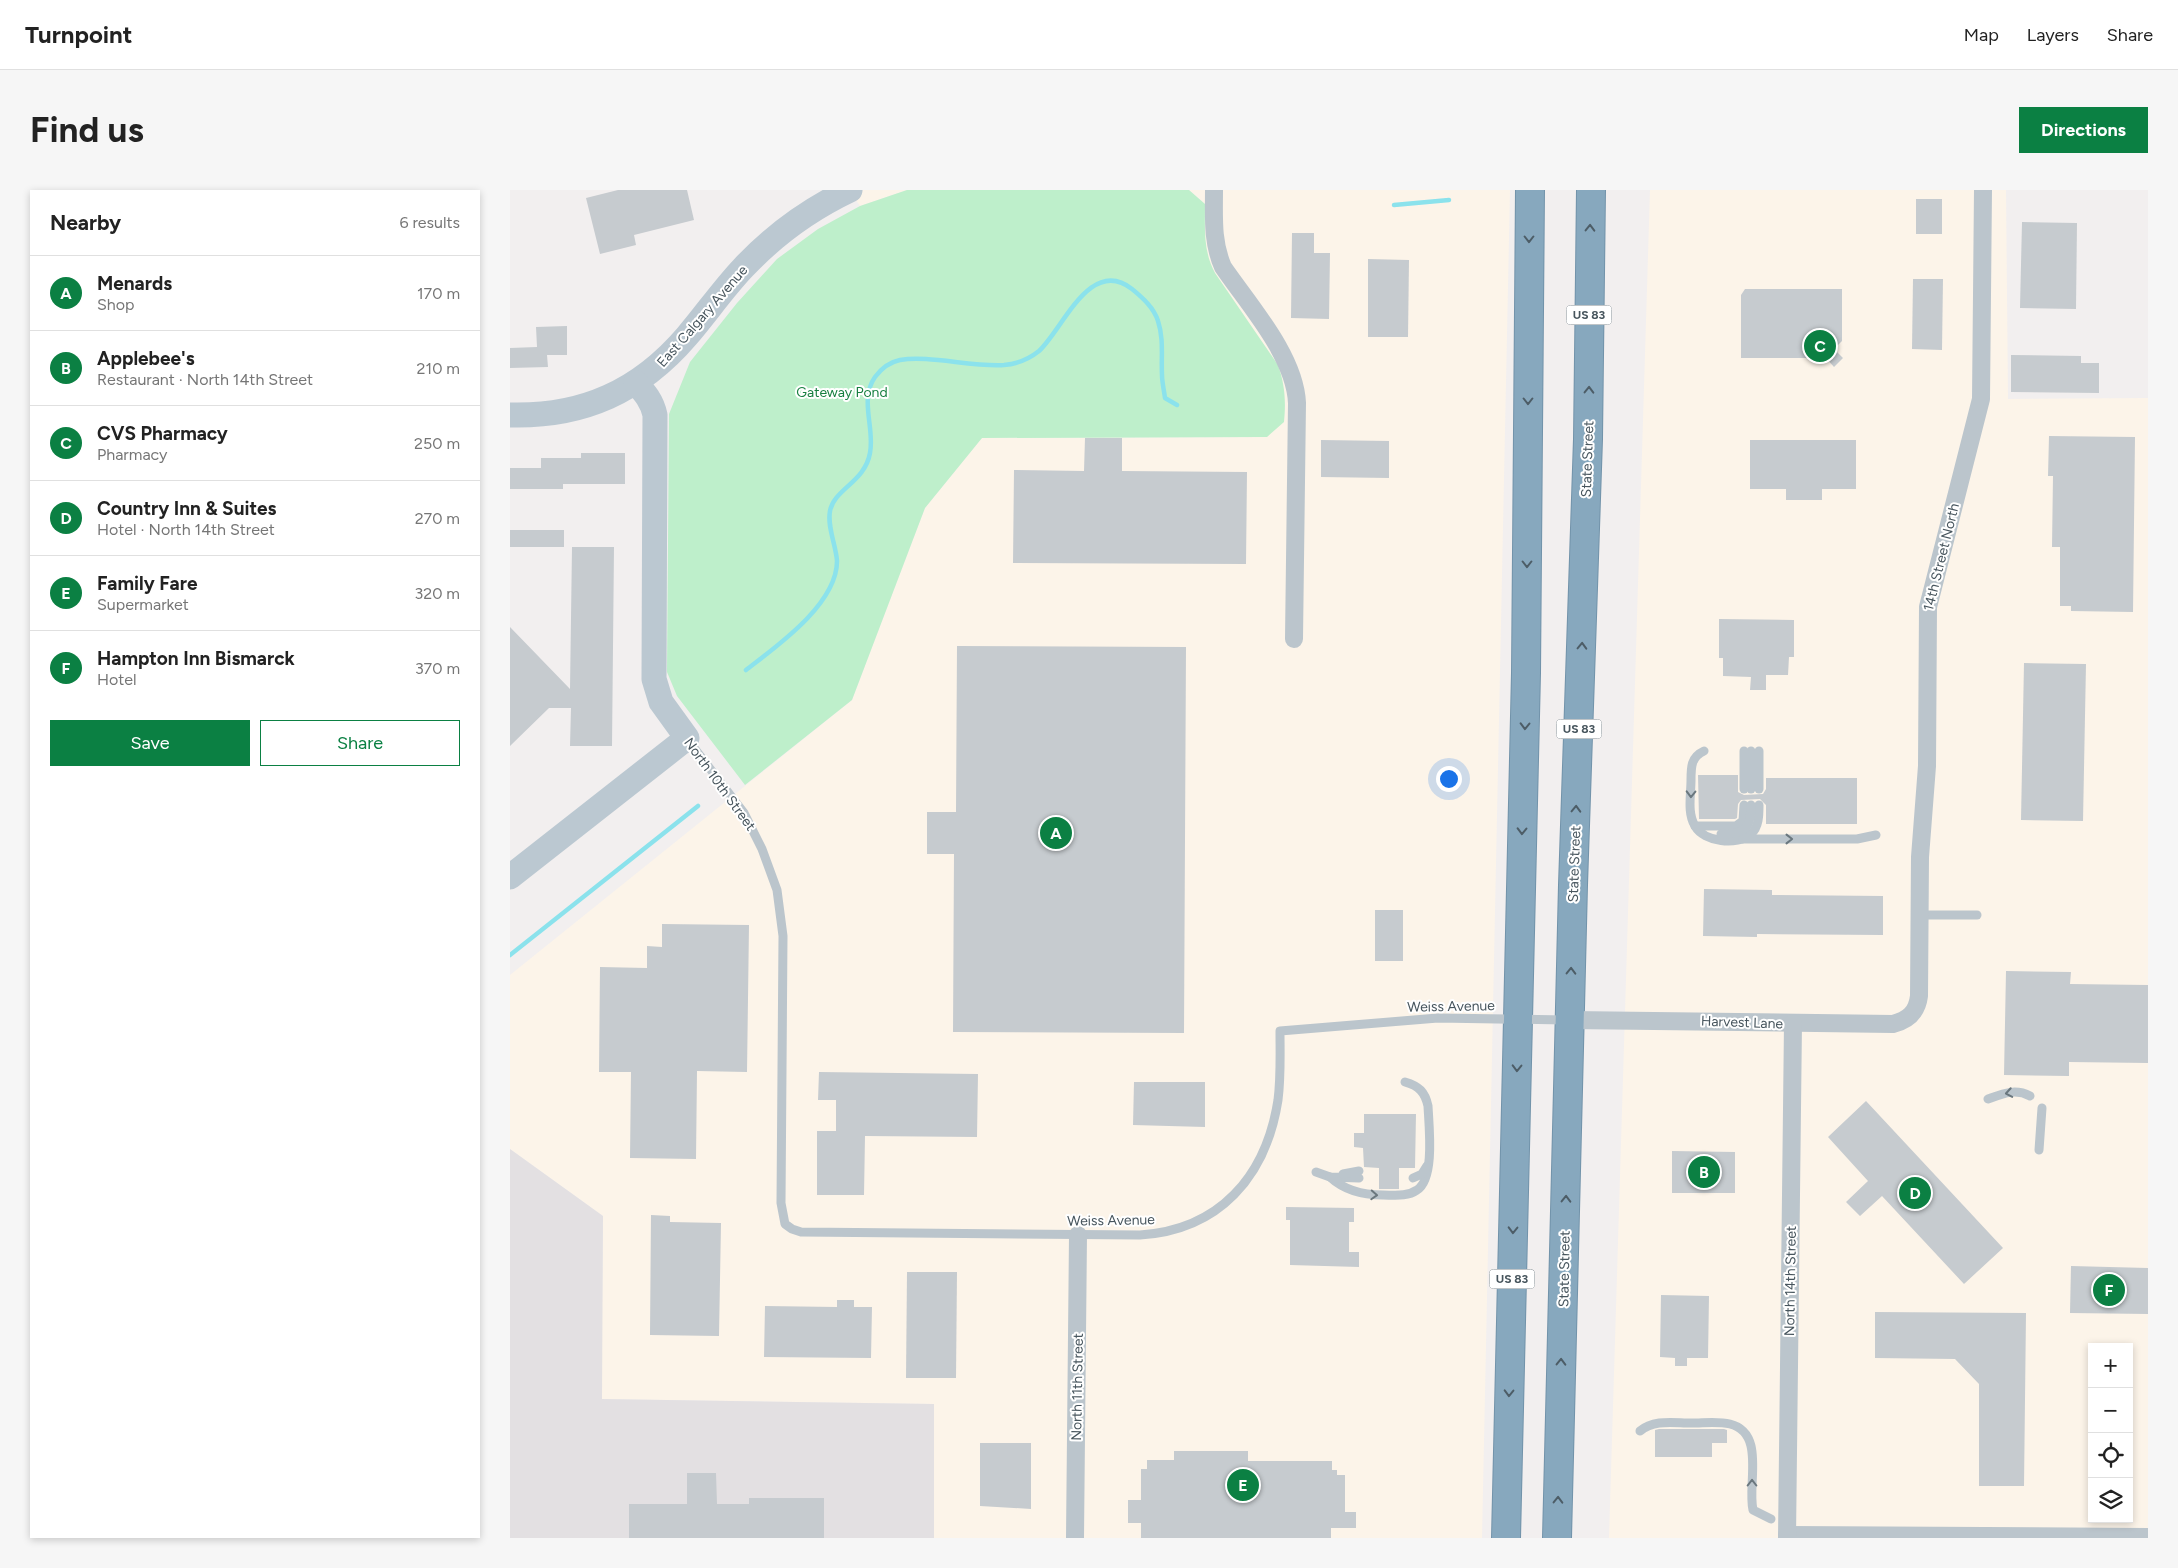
<!DOCTYPE html>
<html lang="en">
<head>
<meta charset="utf-8">
<style>
  body { margin:0; font-family:Figtree,sans-serif; background:#f6f6f6; color:#222 }
  .controls { position:absolute; right:15px; bottom:15px; display:grid; overflow:hidden; border-radius:0px; box-shadow:0 2px 8px #0003 }
  .controls button { width:45px; height:45px; display:grid; place-items:center; padding:0; border:0; border-bottom:1px solid #e0e0e0; background:#fff; color:#222; font:25px sans-serif }
  .you { position:absolute; left:938px; top:588px; width:18px; height:18px; margin:-12px; border:4px solid #fff; border-radius:50%; background:#1a73e8; box-shadow:0 0 0 8px #1a73e833 }
  .badge { display:grid; place-items:center; width:32px; height:32px; border-radius:50%; background:#0b8043; color:#fff; font-size:16px; font-weight:700 }
  .pin { position:absolute; translate:-50% -50%; border:2px solid #fff; box-shadow:0 1px 5px #0006 }
  .list { margin:0; padding:0; list-style:none }
  h2 { display:flex; justify-content:space-between; align-items:center; height:65px; margin:0; padding:0 20px; font-size:21px }
  h2 small { font-size:16px; font-weight:400; color:#767676 }
  .list li { display:grid; grid-template-columns:32px 1fr auto; gap:15px; align-items:center; box-sizing:border-box; height:75px; padding:0 20px; border-top:1px solid #e0e0e0 }
  .list b { display:block; font-size:19px; white-space:nowrap }
  .list p { margin:0; font-size:16px; white-space:nowrap; color:#767676 }
  .list em { font-size:16px; font-style:normal; color:#767676 }
  .actions { display:flex; gap:10px; padding:15px 20px }
  .actions a { flex:1; padding:11px 0; border:1px solid #0b8043; border-radius:0px; text-align:center; font-size:18px; color:#0b8043 }
  .actions .main { background:#0b8043; color:#fff }
  .icon { flex:none; width:28px; height:28px; fill:none; stroke:currentColor; stroke-width:2; stroke-linecap:round; stroke-linejoin:round }
  .map { position:relative; flex:none; width:1638px; height:1348px; overflow:hidden; border-radius:0px }
  header { display:flex; align-items:center; gap:30px; box-sizing:border-box; height:70px; padding:0 25px; background:#fff; border-bottom:1px solid #e0e0e0 }
  header strong { font-size:24px }
  nav { display:flex; gap:28px; margin-inline-start:auto; font-size:18px }
  .intro { display:flex; align-items:center; justify-content:space-between; box-sizing:border-box; height:120px; padding:0 30px }
  h1 { margin:0; font-size:35px }
  .button { padding:12px 22px; border-radius:0px; background:#0b8043; color:#fff; font-size:18px; font-weight:700 }
  main { display:flex; gap:30px; padding:0 30px }
  aside { flex:1; background:#fff; border-radius:0px; box-shadow:0 2px 8px #0003 }
  .map>svg:first-child { display:block }
  .commercial { fill:#fcf4e9; fill-rule:evenodd }
  .education { fill:#e3e0e2 }
  .green { fill:#beefcb }
  .lines { fill:none; stroke-linecap:round; stroke-linejoin:round }
  .stream { stroke:#8be2ec; stroke-width:4.5 }
  .building { fill:#c6cbcf }
  .highway-casing { stroke:#7293aa; stroke-width:30 }
  .lane { stroke:#bbc5cc; stroke-width:9 }
  .street { stroke:#bbc5cc; stroke-width:18 }
  .secondary { stroke:#bbc8d1; stroke-width:25 }
  .highway { stroke:#87a8be; stroke-width:28 }
  .oneway { stroke:#4d5d67 }
  .oneway2 { stroke:#6a777e }
  .labels { text-anchor:middle; stroke-width:4; stroke-linejoin:round; paint-order:stroke }
  .shield { fill:#fff; stroke:#7e888e; stroke-width:1 }
  .shield-label { font-size:12px; font-weight:bold; fill:#47555d }
  .street-label { font-size:14px; fill:#47555d; stroke:#fff }
  .park-label { font-size:14px; fill:#177f40; stroke:#fff }
</style>
</head>
<body>
<header>
<strong>Turnpoint</strong>
<nav><a>Map</a><a>Layers</a><a>Share</a></nav>
</header>
<div class="intro"><h1>Find us</h1><a class="button">Directions</a></div>
<main>
<aside>
<h2>Nearby<small>6 results</small></h2>
<ul class="list">
<li><span class="badge">A</span><div><b>Menards</b><p>Shop</p></div><em>170 m</em></li>
<li><span class="badge">B</span><div><b>Applebee's</b><p>Restaurant · North 14th Street</p></div><em>210 m</em></li>
<li><span class="badge">C</span><div><b>CVS Pharmacy</b><p>Pharmacy</p></div><em>250 m</em></li>
<li><span class="badge">D</span><div><b>Country Inn &amp; Suites</b><p>Hotel · North 14th Street</p></div><em>270 m</em></li>
<li><span class="badge">E</span><div><b>Family Fare</b><p>Supermarket</p></div><em>320 m</em></li>
<li><span class="badge">F</span><div><b>Hampton Inn Bismarck</b><p>Hotel</p></div><em>370 m</em></li>
</ul>
<div class="actions"><a class="main">Save</a><a>Share</a></div>
</aside>
<div class="map">
<svg width="1638" height="1348" viewBox="0 0 1638 1348">
  <rect width="100%" height="100%" fill="#f2efef"/>
  <g class="commercial">
    <polygon points="339,0 397,0 350,16"/>
    <polygon points="679,0 1000,0 972,1348 424,1348 424,1214 91,1209 93,1026 0,959 0,785 342,510 415,318 472,248 757,247 705,83 698,69 694,52 695,14"/>
    <path d="M 1140,0 L 1496,0 L 1498,209 L 1638,208 L 1638,1348 L 1099,1348 ZM 1582,1157 L 1619,1157 L 1619,1329 L 1582,1329 Z"/>
  </g>
  <polygon class="education" points="0,959 93,1026 92,1209 424,1214 424,1348 0,1348"/>
  <path class="green" d="M 397,0 L 679,0 L 695,14 C 695,39 693,61 705,83 L 768,175 C 775,195 776,211 774,232 L 757,247 L 472,248 L 415,318 L 342,510 L 235,595 L 167,506 L 157,482 L 159,224 L 180,172 L 227,113 L 267,69 L 308,39 L 350,16 Z"/>
  <g class="lines">
    <g class="stream">
      <polyline points="884,15 939,10"/>
      <path d="M 236,480 C 267,456 327,414 327,371 C 326,355 317,337 320,321 C 324,299 355,292 360,263 C 365,238 349,210 365,187 C 371,179 380,172 390,170 C 419,165 461,177 494,175 C 506,174 519,169 529,161 C 553,139 580,66 622,99 C 633,108 644,118 648,131 C 654,149 651,167 652,185 C 652,192 654,200 655,208 L 667,215"/>
      <polyline points="0,765 188,616"/>
    </g>
  </g>
  <g class="building">
    <polygon points="108,0 177,0 184,30 124,45 126,55 90,64 76,8"/>
    <rect x="1406" y="9" width="26" height="35"/>
    <polygon points="1512,32 1567,33 1566,119 1510,118"/>
    <polygon points="782,43 804,43 804,63 820,63 819,129 781,128"/>
    <polygon points="858,69 899,70 898,147 858,147"/>
    <polygon points="1403,89 1433,89 1432,160 1402,159"/>
    <polygon points="1235,99 1332,99 1332,151 1324,159 1333,168 1324,177 1316,168 1231,168 1231,105"/>
    <polygon points="57,136 57,165 37,165 38,177 0,178 0,158 27,157 26,137"/>
    <polygon points="1501,165 1571,166 1571,173 1589,173 1589,203 1501,202"/>
    <polygon points="1539,246 1625,247 1623,422 1561,421 1561,416 1550,416 1550,357 1542,357 1543,286 1538,286"/>
    <polygon points="575,248 612,248 612,281 737,282 736,374 503,373 504,280 574,281"/>
    <polygon points="811,250 879,251 879,288 811,287"/>
    <polygon points="1240,250 1346,250 1346,299 1312,299 1312,310 1276,310 1276,299 1240,299"/>
    <polygon points="71,263 115,263 115,294 53,294 53,299 0,299 0,278 31,278 31,268 71,268"/>
    <rect x="0" y="340" width="54" height="17"/>
    <polygon points="62,357 104,357 102,556 60,556 61,518 39,518 0,556 0,437 60,499"/>
    <polygon points="1209,429 1284,430 1284,467 1279,467 1278,485 1256,485 1256,500 1240,500 1241,487 1213,486 1213,468 1209,468"/>
    <polygon points="447,456 676,457 674,843 443,842 444,664 417,664 417,622 446,622"/>
    <polygon points="1514,473 1576,474 1573,631 1511,630"/>
    <polygon points="1188,585 1228,585 1228,602 1234,605 1253,604 1256,599 1256,588 1347,588 1347,634 1256,634 1256,615 1250,609 1231,610 1228,614 1227,628 1225,629 1189,629"/>
    <polygon points="1194,699 1262,700 1262,705 1373,706 1373,745 1247,744 1247,747 1193,746"/>
    <rect x="865" y="720" width="28" height="51"/>
    <polygon points="152,734 239,735 237,882 187,881 186,969 120,968 121,882 89,882 90,777 137,778 137,756 152,757"/>
    <polygon points="1496,781 1561,782 1560,794 1638,795 1638,873 1559,872 1559,886 1494,885"/>
    <polygon points="309,882 468,884 467,947 355,946 354,1005 307,1005 307,941 326,941 326,910 308,910"/>
    <polygon points="624,892 695,892 695,937 623,935"/>
    <polygon points="1356,911 1493,1058 1454,1094 1372,1006 1350,1026 1336,1012 1358,991 1318,947"/>
    <polygon points="854,924 906,924 905,978 889,978 889,999 869,999 869,978 854,977 853,958 844,957 844,943 854,943"/>
    <polygon points="1162,961 1225,962 1225,1003 1162,1003"/>
    <polygon points="776,1017 844,1018 844,1032 839,1032 839,1062 849,1062 849,1077 780,1075 780,1030 776,1030"/>
    <polygon points="141,1025 160,1026 160,1032 211,1033 209,1146 140,1145"/>
    <polygon points="1561,1076 1638,1078 1638,1124 1560,1123"/>
    <polygon points="397,1082 447,1082 446,1188 396,1188"/>
    <polygon points="1151,1105 1199,1106 1198,1168 1177,1168 1177,1176 1165,1176 1165,1168 1150,1167"/>
    <polygon points="327,1110 344,1110 344,1117 362,1117 361,1168 254,1167 255,1116 327,1117"/>
    <polygon points="1365,1122 1516,1123 1514,1296 1469,1296 1469,1194 1445,1169 1365,1168"/>
    <polygon points="1149,1239 1214,1239 1217,1240 1217,1253 1202,1253 1202,1267 1145,1267 1145,1240"/>
    <polygon points="470,1253 521,1253 521,1319 470,1316"/>
    <polygon points="664,1261 738,1261 738,1271 822,1271 822,1280 827,1280 827,1285 835,1285 835,1322 846,1322 846,1338 821,1338 821,1348 631,1348 631,1333 618,1333 618,1310 631,1310 631,1279 637,1279 637,1270 664,1270"/>
    <polygon points="177,1283 206,1283 207,1314 239,1314 239,1308 314,1308 314,1348 119,1348 119,1314 177,1314"/>
  </g>
  <g class="lines">
    <defs>
      <g id="highway">
        <polyline points="996,1348 1016,483 1020,0"/>
        <polyline points="1047,1348 1063,695 1078,249 1081,0"/>
      </g>
    </defs>
    <use href="#highway" class="highway-casing"/>
    <g class="lane">
      <path d="M 178,550 L 234,623 L 252,659 L 267,700 L 273,746 L 271,1013 L 275,1034 L 282,1039 L 291,1042 L 630,1045 C 709,1040 756,987 768,910 C 771,887 770,864 770,841 L 928,828 L 1056,830"/>
      <path d="M 1194,561 C 1181,567 1181,577 1181,590 C 1181,605 1177,623 1185,636 C 1194,652 1227,656 1241,644 C 1249,637 1249,625 1249,615"/>
      <polyline points="1241,561 1241,599"/>
      <polyline points="1249,561 1249,599"/>
      <polyline points="1234,599 1234,561"/>
      <polyline points="1185,636 1226,636 1233,631 1234,615"/>
      <path d="M 1211,644 C 1235,644 1241,639 1241,615"/>
      <polyline points="1233,649 1347,649 1366,645"/>
      <polyline points="1410,725 1467,725"/>
      <path d="M 1478,909 C 1492,904 1505,898 1520,906"/>
      <polyline points="1529,960 1532,918"/>
      <polyline points="806,982 820,987 849,988"/>
      <polyline points="833,984 849,981"/>
      <path d="M 820,987 C 835,1001 853,1005 873,1005 C 884,1005 897,1007 907,1000 C 925,989 919,937 918,916 C 915,902 909,896 895,892"/>
      <polyline points="903,988 912,984 917,976"/>
      <path d="M 1130,1241 C 1144,1229 1164,1233 1181,1233 C 1194,1233 1208,1231 1220,1234 C 1256,1243 1237,1294 1243,1320 L 1261,1329"/>
    </g>
    <g class="street">
      <path d="M 704,0 C 704,27 702,52 713,77 C 739,115 785,166 787,213 L 784,449"/>
      <path d="M 1060,830 L 1383,834 C 1399,830 1407,822 1409,806 L 1410,667 L 1417,576 L 1418,417 L 1471,209 L 1473,0"/>
      <polyline points="1277,1345 1638,1347"/>
      <polyline points="565,1348 568,1045"/>
      <polyline points="1277,1348 1283,833"/>
    </g>
    <g class="secondary">
      <path d="M 0,225 C 73,227 130,201 177,146 C 196,124 213,99 233,78 C 263,46 300,19 340,0"/>
      <path d="M 0,687 L 177,548 L 151,512 L 144,489 L 145,225 C 142,211 135,203 126,193"/>
    </g>
    <use href="#highway" class="highway"/>
  </g>
  <defs><path id="oneway-chevron" d="M-2-3.5L2.5 0L-2 3.5" fill="none" stroke-width="1.6" stroke-linecap="round" stroke-linejoin="round" transform="scale(1.25)"/></defs>
  <g class="oneway">
    <use href="#oneway-chevron" transform="translate(1080 38) rotate(-89)"/>
    <use href="#oneway-chevron" transform="translate(1019 49) rotate(90)"/>
    <use href="#oneway-chevron" transform="translate(1079 200) rotate(-89)"/>
    <use href="#oneway-chevron" transform="translate(1018 211) rotate(90)"/>
    <use href="#oneway-chevron" transform="translate(1017 374) rotate(90)"/>
    <use href="#oneway-chevron" transform="translate(1072 456) rotate(-88)"/>
    <use href="#oneway-chevron" transform="translate(1015 536) rotate(91)"/>
    <use href="#oneway-chevron" transform="translate(1066 619) rotate(-88)"/>
    <use href="#oneway-chevron" transform="translate(1012 641) rotate(91)"/>
    <use href="#oneway-chevron" transform="translate(1061 781) rotate(-89)"/>
    <use href="#oneway-chevron" transform="translate(1007 878) rotate(91)"/>
    <use href="#oneway-chevron" transform="translate(1056 1009) rotate(-89)"/>
    <use href="#oneway-chevron" transform="translate(1003 1040) rotate(91)"/>
    <use href="#oneway-chevron" transform="translate(1051 1172) rotate(-89)"/>
    <use href="#oneway-chevron" transform="translate(999 1203) rotate(91)"/>
    <use href="#oneway-chevron" transform="translate(1048 1310) rotate(-89)"/>
  </g>
  <g class="oneway2">
    <use href="#oneway-chevron" transform="translate(1181 604) rotate(91)"/>
    <use href="#oneway-chevron" transform="translate(1279 649)"/>
    <use href="#oneway-chevron" transform="translate(1499 903) rotate(170)"/>
    <use href="#oneway-chevron" transform="translate(864 1005) rotate(3)"/>
    <use href="#oneway-chevron" transform="translate(1242 1293) rotate(-90)"/>
  </g>
  <g class="labels">
    <g class="shield">
      <rect x="1056.5" y="115.5" width="45" height="19" rx="4"/>
      <rect x="1046.5" y="529.5" width="45" height="19" rx="4"/>
      <rect x="979.5" y="1079.5" width="45" height="19" rx="4"/>
    </g>
    <g class="shield-label">
      <text x="1079" y="129">US 83</text>
      <text x="1069" y="543">US 83</text>
      <text x="1002" y="1093">US 83</text>
    </g>
    <g class="street-label">
      <text transform="translate(192 126) rotate(-49)" y="5">East Calgary Avenue</text>
      <text transform="translate(1077 269) rotate(-88)" y="5">State Street</text>
      <text transform="translate(1431 367) rotate(-76)" y="5">14th Street North</text>
      <text transform="translate(210 594) rotate(54)" y="5">North 10th Street</text>
      <text transform="translate(1064 674) rotate(-88)" y="5">State Street</text>
      <text transform="translate(941 816) rotate(-1)" y="5">Weiss Avenue</text>
      <text transform="translate(1232 832) rotate(2)" y="5">Harvest Lane</text>
      <text transform="translate(601 1030) rotate(-1)" y="5">Weiss Avenue</text>
      <text transform="translate(1054 1079) rotate(-89)" y="5">State Street</text>
      <text transform="translate(1280 1091) rotate(-89)" y="5">North 14th Street</text>
      <text transform="translate(567 1197) rotate(-89)" y="5">North 11th Street</text>
    </g>
    <g class="park-label">
      <text x="332" y="207">Gateway Pond</text>
    </g>
  </g>
</svg>
<div class="controls">
<button>+</button>
<button>−</button>
<button><svg class="icon" aria-label="locate" viewBox="0 0 24 24"><circle cx="12" cy="12" r="6"/><path d="M12 2v4M12 18v4M2 12h4M18 12h4"/></svg></button>
<button><svg class="icon" aria-label="layers" viewBox="0 0 24 24"><path d="M12 4l9 5-9 5-9-5zM3 14l9 5 9-5"/></svg></button>
</div>
<div class="you"></div>
<div class="pin badge" style="left:546px;top:643px">A</div>
<div class="pin badge" style="left:1194px;top:982px">B</div>
<div class="pin badge" style="left:1310px;top:156px">C</div>
<div class="pin badge" style="left:1405px;top:1003px">D</div>
<div class="pin badge" style="left:733px;top:1295px">E</div>
<div class="pin badge" style="left:1599px;top:1100px">F</div>
</div>
</main>
</body>
</html>
